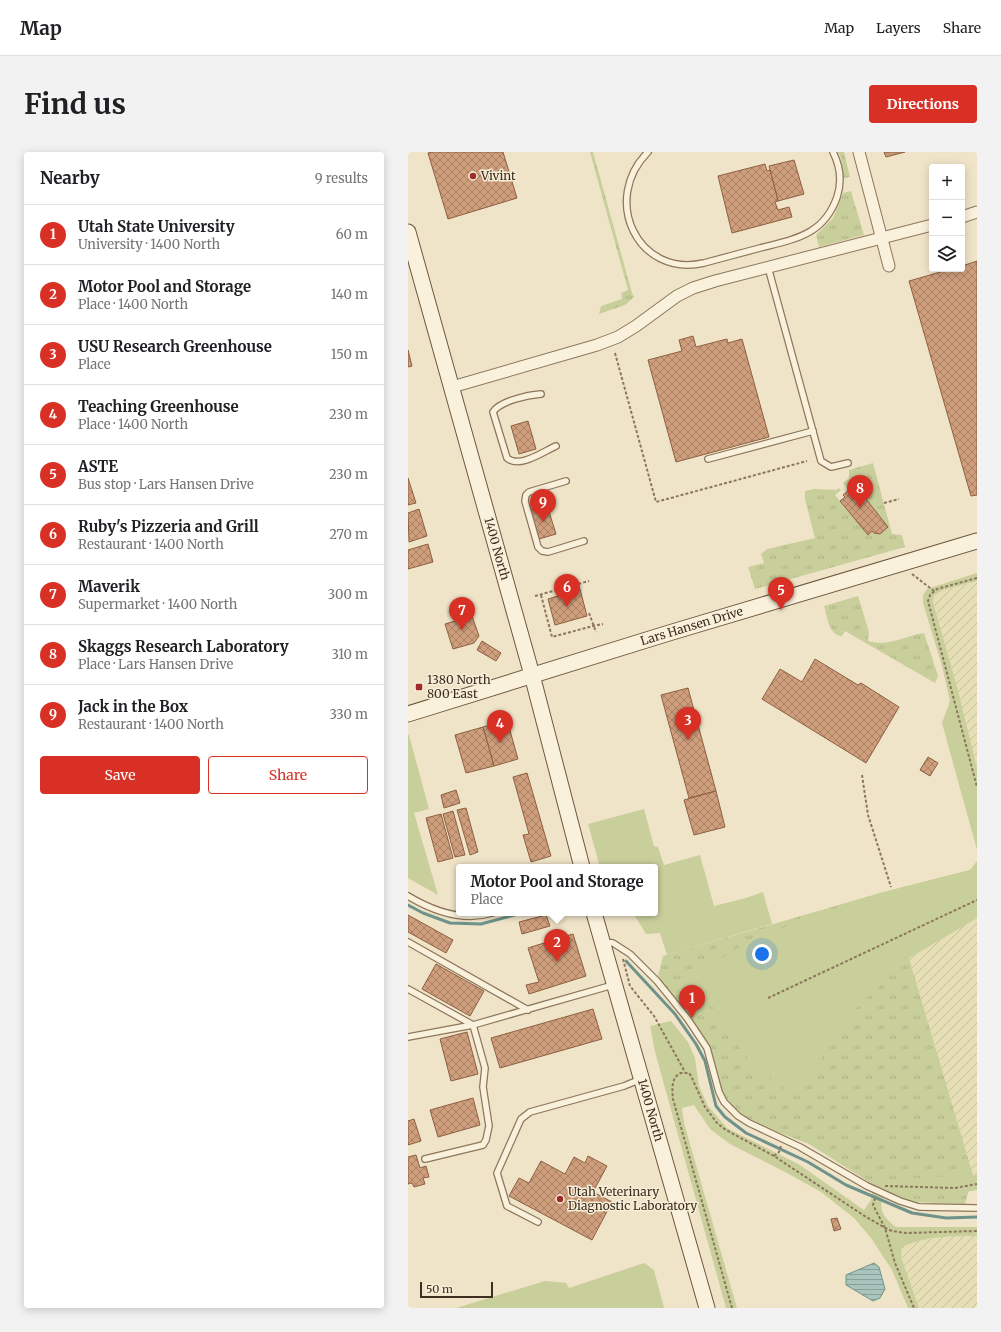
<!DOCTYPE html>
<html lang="en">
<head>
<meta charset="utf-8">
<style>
  body { margin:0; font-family:Merriweather,serif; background:#f2f2f2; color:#202124 }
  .controls { position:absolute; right:12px; top:12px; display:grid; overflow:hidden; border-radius:4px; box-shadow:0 2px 10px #0003 }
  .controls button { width:36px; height:36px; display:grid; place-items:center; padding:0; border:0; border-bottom:1px solid #e0e0e0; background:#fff; color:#202124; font:20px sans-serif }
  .scale { position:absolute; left:12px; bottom:10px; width:73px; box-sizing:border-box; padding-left:4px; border:2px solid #3d2e20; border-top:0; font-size:11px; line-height:14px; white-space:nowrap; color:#3d2e20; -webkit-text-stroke:3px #f7eed8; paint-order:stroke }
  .you { position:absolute; left:354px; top:802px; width:14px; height:14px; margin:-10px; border:3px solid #fff; border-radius:50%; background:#1a73e8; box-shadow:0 0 0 6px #1a73e833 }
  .badge { display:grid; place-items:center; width:26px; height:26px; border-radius:50%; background:#d93025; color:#fff; font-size:13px; font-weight:700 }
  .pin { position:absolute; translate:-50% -33px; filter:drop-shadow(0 1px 2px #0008) }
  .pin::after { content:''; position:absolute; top:21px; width:14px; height:12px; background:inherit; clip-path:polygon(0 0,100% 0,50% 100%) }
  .popup { position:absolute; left:48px; top:712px; width:202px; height:52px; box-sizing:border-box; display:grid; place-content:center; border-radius:4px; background:#fff; filter:drop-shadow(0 1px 3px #0005); font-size:13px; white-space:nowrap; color:#757577 }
  .popup b { font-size:15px; color:#202124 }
  .popup::after { content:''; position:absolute; left:50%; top:100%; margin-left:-8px; border:8px solid transparent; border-top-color:#fff }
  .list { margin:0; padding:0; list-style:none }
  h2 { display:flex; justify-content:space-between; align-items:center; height:52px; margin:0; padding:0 16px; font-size:17px }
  h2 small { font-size:13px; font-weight:400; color:#757577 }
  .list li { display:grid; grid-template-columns:26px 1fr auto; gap:12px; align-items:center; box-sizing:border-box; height:60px; padding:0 16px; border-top:1px solid #e0e0e0 }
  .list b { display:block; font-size:15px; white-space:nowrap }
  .list p { margin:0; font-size:13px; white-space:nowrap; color:#757577 }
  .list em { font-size:13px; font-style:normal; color:#757577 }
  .actions { display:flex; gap:8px; padding:12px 16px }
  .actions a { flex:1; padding:9px 0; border:1px solid #d93025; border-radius:4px; text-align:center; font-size:14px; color:#d93025 }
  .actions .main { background:#d93025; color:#fff }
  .icon { flex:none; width:22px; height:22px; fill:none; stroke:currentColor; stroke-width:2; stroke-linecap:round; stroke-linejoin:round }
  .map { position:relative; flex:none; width:569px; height:1156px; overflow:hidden; border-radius:4px }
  header { display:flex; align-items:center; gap:24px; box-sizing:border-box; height:56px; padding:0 20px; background:#fff; border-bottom:1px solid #e0e0e0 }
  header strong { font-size:19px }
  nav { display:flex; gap:22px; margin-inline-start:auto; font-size:14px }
  .intro { display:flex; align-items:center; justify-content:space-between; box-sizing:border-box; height:96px; padding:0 24px }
  h1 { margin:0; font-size:28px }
  .button { padding:10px 18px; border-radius:4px; background:#d93025; color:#fff; font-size:14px; font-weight:700 }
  main { display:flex; gap:24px; padding:0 24px }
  aside { flex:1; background:#fff; border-radius:4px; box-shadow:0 2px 10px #0003 }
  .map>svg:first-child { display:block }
  .farmland { fill:url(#farmland-furrows) }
  .grass { fill:url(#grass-tufts) }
  .green { fill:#c9cf9b }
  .water { fill:url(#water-rules); stroke:#6f938a }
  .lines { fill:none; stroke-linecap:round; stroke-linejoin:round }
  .stream { stroke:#6f938a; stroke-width:3 }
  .building { fill:url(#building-cross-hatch); stroke:#8d5f41 }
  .lane-casing { stroke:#8d765c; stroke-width:8 }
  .street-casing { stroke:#8d765c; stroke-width:13 }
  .secondary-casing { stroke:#6f573f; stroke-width:17 }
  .path { stroke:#8d765c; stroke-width:2; stroke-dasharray:3 2; stroke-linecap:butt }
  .lane { stroke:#faf1dc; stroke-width:5.5 }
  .street { stroke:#faf1dc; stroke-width:11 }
  .secondary { stroke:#faf1dc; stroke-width:15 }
  .poi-dot { fill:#9e2a2b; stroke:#f7eed8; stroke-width:1.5 }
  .labels { text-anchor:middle; stroke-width:3; stroke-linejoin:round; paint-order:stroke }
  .poi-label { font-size:12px; fill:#3d2e20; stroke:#f7eed8; text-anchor:start }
  .street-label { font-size:12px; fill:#3d2e20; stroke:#f7eed8 }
</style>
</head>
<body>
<header>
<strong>Map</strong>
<nav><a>Map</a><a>Layers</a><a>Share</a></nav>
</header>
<div class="intro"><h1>Find us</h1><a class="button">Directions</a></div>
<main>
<aside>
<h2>Nearby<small>9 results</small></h2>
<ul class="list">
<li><span class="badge">1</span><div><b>Utah State University</b><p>University · 1400 North</p></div><em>60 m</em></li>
<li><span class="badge">2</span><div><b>Motor Pool and Storage</b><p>Place · 1400 North</p></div><em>140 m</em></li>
<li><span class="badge">3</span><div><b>USU Research Greenhouse</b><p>Place</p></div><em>150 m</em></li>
<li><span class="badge">4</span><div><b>Teaching Greenhouse</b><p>Place · 1400 North</p></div><em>230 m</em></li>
<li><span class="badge">5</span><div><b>ASTE</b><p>Bus stop · Lars Hansen Drive</p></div><em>230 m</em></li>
<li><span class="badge">6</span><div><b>Ruby's Pizzeria and Grill</b><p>Restaurant · 1400 North</p></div><em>270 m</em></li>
<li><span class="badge">7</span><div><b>Maverik</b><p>Supermarket · 1400 North</p></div><em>300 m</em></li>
<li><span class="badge">8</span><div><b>Skaggs Research Laboratory</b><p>Place · Lars Hansen Drive</p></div><em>310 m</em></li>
<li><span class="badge">9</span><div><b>Jack in the Box</b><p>Restaurant · 1400 North</p></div><em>330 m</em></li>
</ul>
<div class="actions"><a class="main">Save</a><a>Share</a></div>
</aside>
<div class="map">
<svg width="569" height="1156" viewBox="0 0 569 1156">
  <defs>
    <pattern id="farmland-furrows" width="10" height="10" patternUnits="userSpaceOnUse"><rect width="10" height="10" fill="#e6deb5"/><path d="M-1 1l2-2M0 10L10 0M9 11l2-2" fill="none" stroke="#c6bf9b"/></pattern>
    <pattern id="grass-tufts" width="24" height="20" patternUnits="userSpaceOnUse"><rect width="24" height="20" fill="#c9cf9b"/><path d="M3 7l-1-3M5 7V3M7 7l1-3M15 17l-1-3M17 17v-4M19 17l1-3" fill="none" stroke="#aeb285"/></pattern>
    <pattern id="water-rules" width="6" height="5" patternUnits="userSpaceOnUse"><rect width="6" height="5" fill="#a9c4bc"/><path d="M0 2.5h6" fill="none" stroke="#8ba098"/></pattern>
    <pattern id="building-cross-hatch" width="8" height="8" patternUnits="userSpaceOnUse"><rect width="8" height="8" fill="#cf9f7d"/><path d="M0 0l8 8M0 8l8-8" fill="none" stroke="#a98266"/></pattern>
  </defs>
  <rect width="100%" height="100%" fill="#f0e4c8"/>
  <g class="farmland">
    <polygon points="569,429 569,616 550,538 525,450 526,445 535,438"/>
    <polygon points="569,766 569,1023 565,1023 501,806"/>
    <polygon points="540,1084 569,1084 569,1156 511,1156 493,1105 494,1095 503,1090"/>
  </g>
  <g class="grass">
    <polygon points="182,0 185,0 224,141 226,145 217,153 191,162 193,154 214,147 213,141 220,138"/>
    <polygon points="430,0 436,0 442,25 436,26 433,6"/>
    <polygon points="443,39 456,83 411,95 408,83 425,66 435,41"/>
    <polygon points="465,311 484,382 494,383 497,395 347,437 340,415 356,411 353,402 359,397 407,386 397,347 397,339 406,337 429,338 430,336 433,338 427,343 459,382 464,379 466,381 472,382 480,375 447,333 440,338 435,331 441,326 441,318"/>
    <path d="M 450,444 L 461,480 L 460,489 C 481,495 496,484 516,481 L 530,524 L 527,531 L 437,479 L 434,484 C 421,484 419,464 416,454 Z"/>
    <polygon points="562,718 569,766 501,806 565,1023 557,1052 504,1050 464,1032 401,992 349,972 335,964 323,952 313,939 307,914 301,896 289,876 250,824 255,804 472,741"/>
  </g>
  <g class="green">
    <polygon points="569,421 569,429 535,438 526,444 525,450 550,538 569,616 569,698 534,571 542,549 534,514 515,451 515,443 519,437"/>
    <polygon points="0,583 1,583 21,657 6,661 30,743 0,726"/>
    <polygon points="236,657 246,694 250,695 256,713 292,703 306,754 338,746 355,740 364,772 259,803 252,781 238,782 225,761 247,761 247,715 192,715 180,672"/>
    <polygon points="569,709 569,766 501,806 450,854 387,944 342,910 315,873 287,824 343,787 472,741 562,718"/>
    <path d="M 263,869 L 280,890 L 287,906 L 291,934 L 300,954 L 319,976 L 392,1013 L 456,1058 L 463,1048 L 465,1035 L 475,1028 L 569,1023 L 569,1038 L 546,1042 L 482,1044 L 474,1047 C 471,1060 478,1068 488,1075 L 569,1075 L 569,1084 C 544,1084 517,1084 494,1095 L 493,1105 L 511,1156 L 500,1156 L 484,1118 L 463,1086 L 446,1066 L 413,1040 L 377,1020 L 322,992 L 302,977 L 286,953 L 274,956 L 276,971 L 329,1156 L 318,1156 L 247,900 L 242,874 Z"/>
    <polygon points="236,1111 246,1118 256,1156 48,1156 137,1129 158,1131 161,1136"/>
  </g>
  <polygon class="water" points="466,1111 471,1115 477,1137 472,1146 465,1149 438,1133 438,1123"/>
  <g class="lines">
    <g class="stream">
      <polyline points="0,753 15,761 42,771 73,772 114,761"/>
      <polyline points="218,809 267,862 288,892 297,909 308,954 317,965 338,981 400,1010 438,1033 504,1061 538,1066 569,1065"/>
    </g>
  </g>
  <g class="building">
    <polygon points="24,0 95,0 109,46 40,67 20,1"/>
    <polygon points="476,0 497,0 478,5"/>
    <polygon points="386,8 396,42 370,49 361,14"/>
    <polygon points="357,12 359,19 362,18 370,49 367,50 370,58 381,55 384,65 324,81 310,24"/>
    <polygon points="569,109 569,343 563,344 501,129 543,117 554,117 554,114"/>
    <polygon points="285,184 288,195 319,187 320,191 334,187 361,285 268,310 240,208 274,199 271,188"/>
    <polygon points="0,198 4,214 0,215"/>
    <polygon points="120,269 128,297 111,302 103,274"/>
    <polygon points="0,326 8,351 0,353"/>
    <polygon points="447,333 480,375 472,382 466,381 464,379 460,383 432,349 437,345 435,343"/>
    <polygon points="139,353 148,382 131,387 122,358"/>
    <polygon points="11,357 19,384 1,390 0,361"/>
    <polygon points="20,392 25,410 0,417 0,398"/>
    <polygon points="172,437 179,464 147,473 140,447"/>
    <polygon points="64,464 71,484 66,491 45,497 37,472"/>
    <polygon points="74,489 93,501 88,509 69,498"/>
    <polygon points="407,507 450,533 453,531 491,555 458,611 354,547 372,517 394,530"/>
    <polygon points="280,536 308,639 281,646 253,543"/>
    <polygon points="99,568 110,607 86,614 75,575"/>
    <polygon points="75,575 86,614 58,621 47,583"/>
    <polygon points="520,605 530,611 522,624 512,618"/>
    <polygon points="119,621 143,704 123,710 115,683 121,682 105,625"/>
    <polygon points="48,638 52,651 36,656 33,643"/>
    <polygon points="308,639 317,675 286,683 276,648"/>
    <polygon points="58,656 70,700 62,703 49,658"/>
    <polygon points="45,659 57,703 47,705 35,662"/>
    <polygon points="33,662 45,706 30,710 18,666"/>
    <polygon points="0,763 45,788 38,801 0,780"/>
    <polygon points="138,763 142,774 114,782 111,770"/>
    <polygon points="165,782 178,824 121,842 118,833 131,830 120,796"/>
    <polygon points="28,812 76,839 62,864 14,837"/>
    <polygon points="185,857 194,887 92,916 83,886"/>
    <polygon points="59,880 70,922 43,929 32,887"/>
    <polygon points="65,946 72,973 30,985 22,958"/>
    <polygon points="6,967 13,989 0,993 0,969"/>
    <polygon points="8,1003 12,1016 18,1014 21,1025 15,1026 17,1032 6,1035 4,1031 0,1032 0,1005"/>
    <polygon points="180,1004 199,1014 185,1040 204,1050 184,1088 101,1044 111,1026 121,1031 133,1009 157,1022 166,1005 177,1011"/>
    <polygon points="429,1066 433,1077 426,1079 423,1067"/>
  </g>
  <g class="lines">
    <defs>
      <g id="lane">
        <path d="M 240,0 C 193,47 229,126 296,111 C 315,106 333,101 352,96 C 387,87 416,83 429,45 C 434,30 432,14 425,0"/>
        <polyline points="360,115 413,309 423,315 440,311"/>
        <path d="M 133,242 C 120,243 92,249 85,260 L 99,306 C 112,317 136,299 148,294"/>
        <polyline points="300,307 405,279"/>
        <polyline points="158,329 121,340 118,343 117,349 130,395 134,399 140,400 176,389"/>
        <path d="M 0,744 C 25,759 54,770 84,761"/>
        <polyline points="0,790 120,858"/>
        <polyline points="195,790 205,791 222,802 249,829 279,866 299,896 311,940 316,950 330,964 341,971 392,995 459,1034 492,1049 511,1055 569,1056"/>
        <polyline points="0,837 65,873 77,916 75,935 81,974 78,988 75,993 17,1007"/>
        <polyline points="0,885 65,873 205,833"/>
        <polyline points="130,1070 99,1054 89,1021 113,967 122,960 216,934 233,927"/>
      </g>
      <g id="street">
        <polyline points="451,0 481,114"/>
        <polyline points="554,65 569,60"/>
        <polyline points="44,235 189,193 210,185 228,174 269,144 285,136 307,129 524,73"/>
      </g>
      <g id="secondary">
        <path id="s1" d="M 0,80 L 124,523 L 174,715"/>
        <path id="s2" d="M 0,562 L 261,481 L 569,389"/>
        <path id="s3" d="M 186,761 L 299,1156"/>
      </g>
    </defs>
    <use href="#lane" class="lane-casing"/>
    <use href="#street" class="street-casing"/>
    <use href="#secondary" class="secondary-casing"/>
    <g class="path">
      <polyline points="207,201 248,350 399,309"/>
      <polyline points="476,351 491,347"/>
      <polyline points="504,422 526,439"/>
      <polyline points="569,426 529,437 522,443 520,449 569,635"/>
      <polyline points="133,443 144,485 185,474 195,472"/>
      <polyline points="127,444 181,429"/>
      <polyline points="181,461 188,480"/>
      <polyline points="454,623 460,663 483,735"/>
      <polyline points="215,807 222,834 246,864 277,920"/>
      <polyline points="360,846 569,748"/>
      <polyline points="366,1004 371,1000 373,994"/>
      <polyline points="477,1034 547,1036 569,1032"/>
      <polyline points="467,1046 465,1053 477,1076 487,1111 506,1156"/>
      <path d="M 324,1156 L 265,947 C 264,937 263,925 273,921 L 281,921 L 283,924 L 297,955 L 309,971 L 318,978 L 366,1004 L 455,1063 L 477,1076 L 484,1079 L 498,1081 L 569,1079"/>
    </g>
    <use href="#lane" class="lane"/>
    <use href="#street" class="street"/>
    <use href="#secondary" class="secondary"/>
  </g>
  <g class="poi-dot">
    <circle cx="65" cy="24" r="4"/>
    <rect x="7" y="531" width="8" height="8" rx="2"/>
    <circle cx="152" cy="1047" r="4"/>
  </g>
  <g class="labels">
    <g class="poi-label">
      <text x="73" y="28">Vivint</text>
      <text x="19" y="532">1380 North<tspan x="19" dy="14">800 East</tspan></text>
      <text x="160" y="1044">Utah Veterinary<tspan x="160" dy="14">Diagnostic Laboratory</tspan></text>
    </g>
    <g class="street-label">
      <text dy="4" stroke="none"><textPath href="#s1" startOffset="329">1400 North</textPath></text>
      <text dy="4" stroke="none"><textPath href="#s2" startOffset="297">Lars Hansen Drive</textPath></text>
      <text dy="4" stroke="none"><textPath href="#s3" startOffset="205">1400 North</textPath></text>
    </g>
  </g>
</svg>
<div class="controls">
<button>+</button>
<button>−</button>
<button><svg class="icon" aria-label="layers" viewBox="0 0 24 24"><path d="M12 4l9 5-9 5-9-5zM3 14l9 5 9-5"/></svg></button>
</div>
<div class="scale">50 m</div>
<div class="you"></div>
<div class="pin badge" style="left:284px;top:866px">1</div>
<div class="pin badge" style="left:149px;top:810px">2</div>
<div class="popup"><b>Motor Pool and Storage</b>Place</div>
<div class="pin badge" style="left:280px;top:588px">3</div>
<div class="pin badge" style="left:92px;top:591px">4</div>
<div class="pin badge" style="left:373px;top:458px">5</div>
<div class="pin badge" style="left:159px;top:455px">6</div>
<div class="pin badge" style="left:54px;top:478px">7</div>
<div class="pin badge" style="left:452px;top:356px">8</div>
<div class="pin badge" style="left:135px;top:370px">9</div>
</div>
</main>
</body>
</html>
